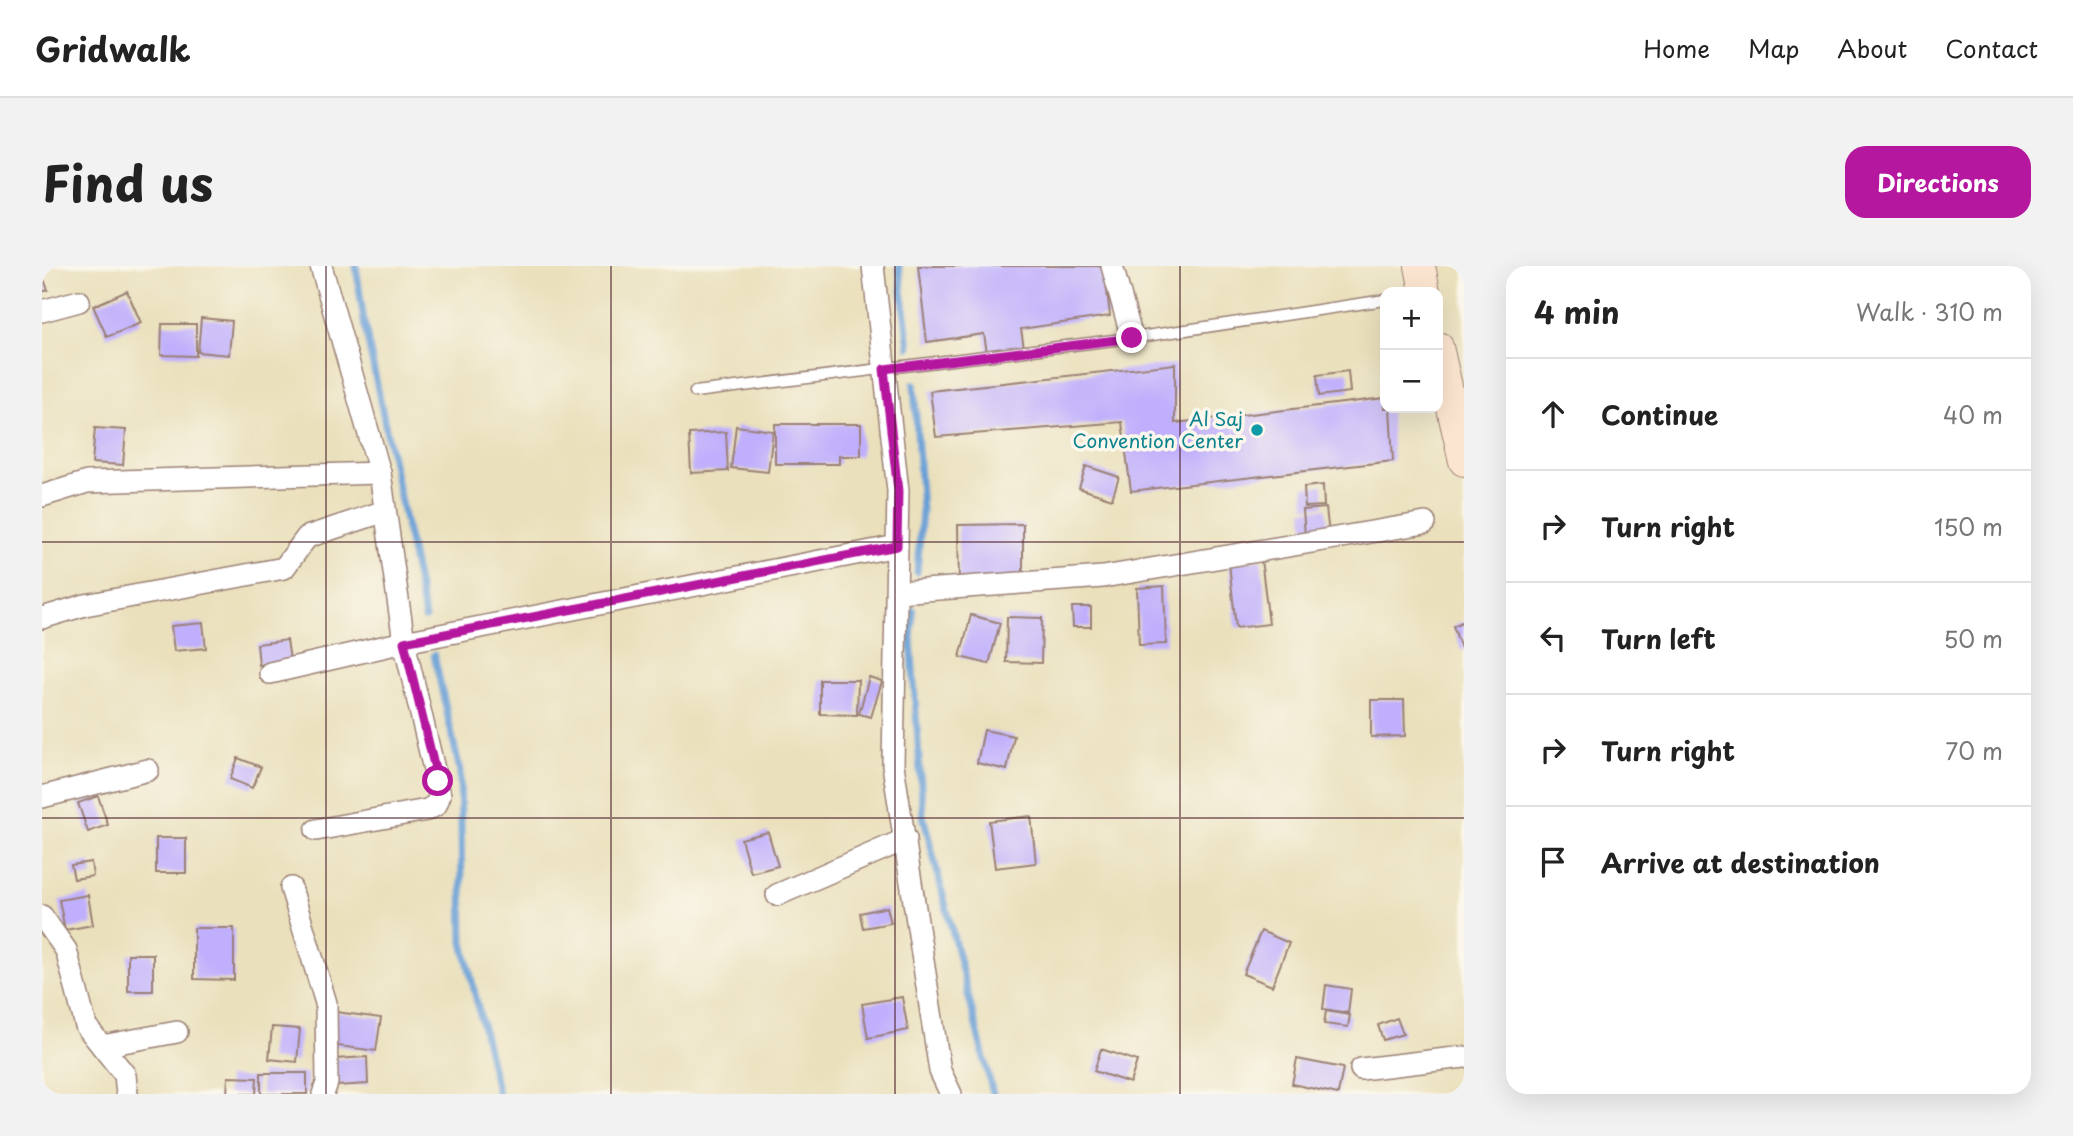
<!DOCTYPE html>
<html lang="en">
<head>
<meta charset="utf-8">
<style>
  body { margin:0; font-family:"Playpen Sans",sans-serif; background:#f2f2f2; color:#222 }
  .controls { position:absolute; right:21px; top:21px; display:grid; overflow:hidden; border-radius:14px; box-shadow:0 7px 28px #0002 }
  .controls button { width:63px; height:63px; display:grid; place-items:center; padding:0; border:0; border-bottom:2px solid #e0e0e0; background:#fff; color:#222; font:35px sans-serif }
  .stop { position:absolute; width:21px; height:21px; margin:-16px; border:5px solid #b5179e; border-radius:50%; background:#fff }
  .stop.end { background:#b5179e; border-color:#fff; box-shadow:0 2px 7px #0008 }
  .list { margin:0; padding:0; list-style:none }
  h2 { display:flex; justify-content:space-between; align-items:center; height:91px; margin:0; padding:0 28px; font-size:30px }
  h2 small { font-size:23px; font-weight:400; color:#767676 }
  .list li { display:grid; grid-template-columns:46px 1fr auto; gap:21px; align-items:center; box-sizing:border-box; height:112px; padding:0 28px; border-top:2px solid #e0e0e0 }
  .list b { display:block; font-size:26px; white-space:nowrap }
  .list em { font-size:23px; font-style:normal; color:#767676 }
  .icon { flex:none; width:38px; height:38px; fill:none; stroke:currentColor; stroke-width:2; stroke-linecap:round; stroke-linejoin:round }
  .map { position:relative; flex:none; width:1422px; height:828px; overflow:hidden; border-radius:21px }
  header { display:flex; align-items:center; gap:42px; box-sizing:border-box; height:98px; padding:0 35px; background:#fff; border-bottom:2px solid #e0e0e0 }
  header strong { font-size:33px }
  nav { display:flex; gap:38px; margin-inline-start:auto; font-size:24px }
  .intro { display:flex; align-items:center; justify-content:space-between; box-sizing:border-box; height:168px; padding:0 42px }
  h1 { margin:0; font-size:49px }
  .button { padding:18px 32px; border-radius:21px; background:#b5179e; color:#fff; font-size:24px; font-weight:700 }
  main { display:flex; gap:42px; padding:0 42px }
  aside { flex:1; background:#fff; border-radius:21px; box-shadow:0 7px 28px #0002 }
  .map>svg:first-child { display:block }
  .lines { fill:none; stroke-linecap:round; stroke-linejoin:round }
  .stream { stroke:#689fd6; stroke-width:7 }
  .building { fill:#c0affc }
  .lane-casing { stroke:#9a8074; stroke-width:13 }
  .street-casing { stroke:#9a8074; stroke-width:24 }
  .secondary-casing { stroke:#9a8074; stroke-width:32 }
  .lane { stroke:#fff; stroke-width:10 }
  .street { stroke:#fff; stroke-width:21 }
  .secondary { stroke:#fce5d0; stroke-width:30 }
  .route { stroke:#b5179e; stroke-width:9 }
  .grid { fill:none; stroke:#4a1f2b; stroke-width:2; stroke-opacity:0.55 }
  .culture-dot { fill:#0f9aa8; stroke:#fbf7ec; stroke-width:2.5 }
  .labels { text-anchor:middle; stroke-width:7; stroke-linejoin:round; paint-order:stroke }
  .culture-label { font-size:19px; fill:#0d838f; stroke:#fbf7ec; text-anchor:end }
</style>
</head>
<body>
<header>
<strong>Gridwalk</strong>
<nav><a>Home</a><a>Map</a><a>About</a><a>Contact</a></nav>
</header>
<div class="intro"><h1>Find us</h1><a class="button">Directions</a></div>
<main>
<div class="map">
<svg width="1422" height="828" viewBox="0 0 1422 828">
  <rect width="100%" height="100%" fill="#fbf7ec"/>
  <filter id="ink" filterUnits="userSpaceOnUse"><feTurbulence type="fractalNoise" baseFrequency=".0143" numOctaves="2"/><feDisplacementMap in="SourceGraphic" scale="14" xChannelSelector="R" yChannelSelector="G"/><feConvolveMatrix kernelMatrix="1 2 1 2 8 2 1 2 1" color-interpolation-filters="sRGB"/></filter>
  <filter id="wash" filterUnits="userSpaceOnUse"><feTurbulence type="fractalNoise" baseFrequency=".00686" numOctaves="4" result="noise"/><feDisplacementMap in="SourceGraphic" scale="28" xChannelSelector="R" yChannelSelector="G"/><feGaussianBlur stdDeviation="1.57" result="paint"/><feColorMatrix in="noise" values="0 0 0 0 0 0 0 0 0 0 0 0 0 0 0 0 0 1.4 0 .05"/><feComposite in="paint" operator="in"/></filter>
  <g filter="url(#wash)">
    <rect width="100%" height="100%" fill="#eae0bc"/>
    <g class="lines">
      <g class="stream">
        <polyline points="314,0 322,56 383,352"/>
        <polyline points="857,0 867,81"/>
        <polyline points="872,118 880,245 875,306"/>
        <polyline points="871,344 869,373 881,549 951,828"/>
        <polyline points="392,389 418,505 421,676 456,828"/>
      </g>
    </g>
    <g id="blocks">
      <g class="building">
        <polygon points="876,0 1062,0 1068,50 979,63 982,82 945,87 942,68 885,76"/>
        <polygon points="0,8 6,24 0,26"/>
        <polygon points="85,25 99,57 65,71 51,40"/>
        <polygon points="159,52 190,55 187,89 156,86"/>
        <polygon points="120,58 154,58 154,90 119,89"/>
        <polygon points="1133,98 1133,157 1343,132 1343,142 1348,142 1351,195 1089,225 1080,156 894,171 888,125"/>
        <polygon points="1306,105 1308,126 1277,130 1275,109"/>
        <polygon points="733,158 819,158 819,190 797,190 797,198 733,198"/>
        <polygon points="694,160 731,165 726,206 689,202"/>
        <polygon points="53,162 84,164 81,199 50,197"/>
        <polygon points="684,166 686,205 649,207 647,168"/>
        <polygon points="1044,200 1077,211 1070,233 1037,222"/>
        <polygon points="1281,219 1282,240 1263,241 1262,221"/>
        <polygon points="1284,242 1287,269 1263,270 1261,244"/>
        <polygon points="981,258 981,320 917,321 916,259"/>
        <polygon points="1219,293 1227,358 1194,362 1187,297"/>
        <polygon points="1122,320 1124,378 1097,379 1095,322"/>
        <polygon points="1030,341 1049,341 1049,361 1031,361"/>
        <polygon points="929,349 958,357 947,398 918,391"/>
        <polygon points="965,351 1000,352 999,397 964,396"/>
        <polygon points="1422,355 1422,384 1420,385 1411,360"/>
        <polygon points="161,357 164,382 132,385 129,360"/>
        <polygon points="245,374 248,394 217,399 215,378"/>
        <polygon points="827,411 840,415 829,451 817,448"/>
        <polygon points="778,414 816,414 815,449 778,448"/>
        <polygon points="1329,434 1362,434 1363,470 1329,471"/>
        <polygon points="942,464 972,470 965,504 935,497"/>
        <polygon points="196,492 219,501 210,522 188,513"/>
        <polygon points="56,530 66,559 46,566 36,537"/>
        <polygon points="989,550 994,597 953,602 947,555"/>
        <polygon points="726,566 736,600 709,607 699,573"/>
        <rect x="114" y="572" width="30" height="35"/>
        <polygon points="49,596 51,610 32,613 29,599"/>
        <polygon points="46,629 51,659 23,664 17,634"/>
        <polygon points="845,641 849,657 821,662 818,647"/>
        <polygon points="152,662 192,662 192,714 152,713"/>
        <polygon points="1219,665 1247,677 1230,720 1201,708"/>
        <rect x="86" y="688" width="25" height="37"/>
        <polygon points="1284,719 1309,723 1306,747 1281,743"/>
        <polygon points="860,731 866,764 826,772 820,738"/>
        <polygon points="1284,745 1308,749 1306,761 1282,758"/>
        <polygon points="294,746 339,752 334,785 289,779"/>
        <polygon points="1355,752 1361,768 1341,774 1336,759"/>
        <polygon points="230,761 258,763 255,796 227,793"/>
        <polygon points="1059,783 1095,795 1088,817 1052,805"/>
        <polygon points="325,791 326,818 295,820 293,793"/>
        <polygon points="1255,793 1301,802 1296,828 1250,818"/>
        <rect x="219" y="807" width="46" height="21"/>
        <polygon points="186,811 215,812 214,828 185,828"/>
      </g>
    </g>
  </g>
  <g filter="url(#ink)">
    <use href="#blocks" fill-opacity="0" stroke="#9a8074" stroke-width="2"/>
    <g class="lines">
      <defs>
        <polyline id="lane" points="653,126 1104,70 1343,34"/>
        <g id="street">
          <polyline points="831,0 856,225 851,499 898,805 909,828"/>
          <polyline points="1070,0 1090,72"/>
          <polyline points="0,45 37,35"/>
          <polyline points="0,230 45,216 338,207"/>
          <polyline points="855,326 1061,311 1383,257"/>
          <polyline points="0,352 43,339 242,302 265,271 343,245"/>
          <polyline points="228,407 362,376 855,280"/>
          <polyline points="0,531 106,504"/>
          <polyline points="274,564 385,544 394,539 398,529 362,376 338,207 279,0"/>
          <polyline points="249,622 284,737 285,817 281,828"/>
          <polyline points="735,629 864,573"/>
          <polyline points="0,650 24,684 44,760 83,809 85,828"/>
          <polyline points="60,780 135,766"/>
          <polyline points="1319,803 1422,791"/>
        </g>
        <g id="secondary">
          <polyline points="1378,0 1383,26"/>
          <polyline points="1396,81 1422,195"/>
        </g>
      </defs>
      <use href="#lane" class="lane-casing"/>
      <use href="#street" class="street-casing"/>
      <use href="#secondary" class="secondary-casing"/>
      <use href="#lane" class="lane"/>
      <use href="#street" class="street"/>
      <use href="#secondary" class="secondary"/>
    </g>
  </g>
  <g class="lines" filter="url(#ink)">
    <polyline class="route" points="396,515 362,376 855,280 856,225 842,103 1090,72"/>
  </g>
  <path class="grid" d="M 284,0 L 284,828M 569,0 L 569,828M 853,0 L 853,828M 1138,0 L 1138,828M 0,276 L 1422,276M 0,552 L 1422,552"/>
  <circle class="culture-dot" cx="1215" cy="164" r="7"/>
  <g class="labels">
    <g class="culture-label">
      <text x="1201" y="160">Al Saj<tspan x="1201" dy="22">Convention Center</tspan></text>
    </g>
  </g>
</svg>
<div class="controls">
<button>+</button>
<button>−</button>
</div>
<div class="stop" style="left:396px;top:515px"></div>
<div class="stop end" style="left:1090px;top:72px"></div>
</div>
<aside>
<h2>4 min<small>Walk · 310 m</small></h2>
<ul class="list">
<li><svg class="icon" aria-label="ahead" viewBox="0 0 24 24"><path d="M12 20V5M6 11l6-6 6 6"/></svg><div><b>Continue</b></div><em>40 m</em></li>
<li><svg class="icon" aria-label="right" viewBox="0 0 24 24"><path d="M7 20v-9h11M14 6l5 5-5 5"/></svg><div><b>Turn right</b></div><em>150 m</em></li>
<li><svg class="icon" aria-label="left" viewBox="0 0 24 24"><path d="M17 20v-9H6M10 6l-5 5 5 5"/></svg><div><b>Turn left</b></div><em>50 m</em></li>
<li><svg class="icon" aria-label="right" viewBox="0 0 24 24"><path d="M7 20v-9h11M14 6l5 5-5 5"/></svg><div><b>Turn right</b></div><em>70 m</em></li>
<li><svg class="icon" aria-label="arrive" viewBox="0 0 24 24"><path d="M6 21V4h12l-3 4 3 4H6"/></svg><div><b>Arrive at destination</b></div></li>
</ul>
</aside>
</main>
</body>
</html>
